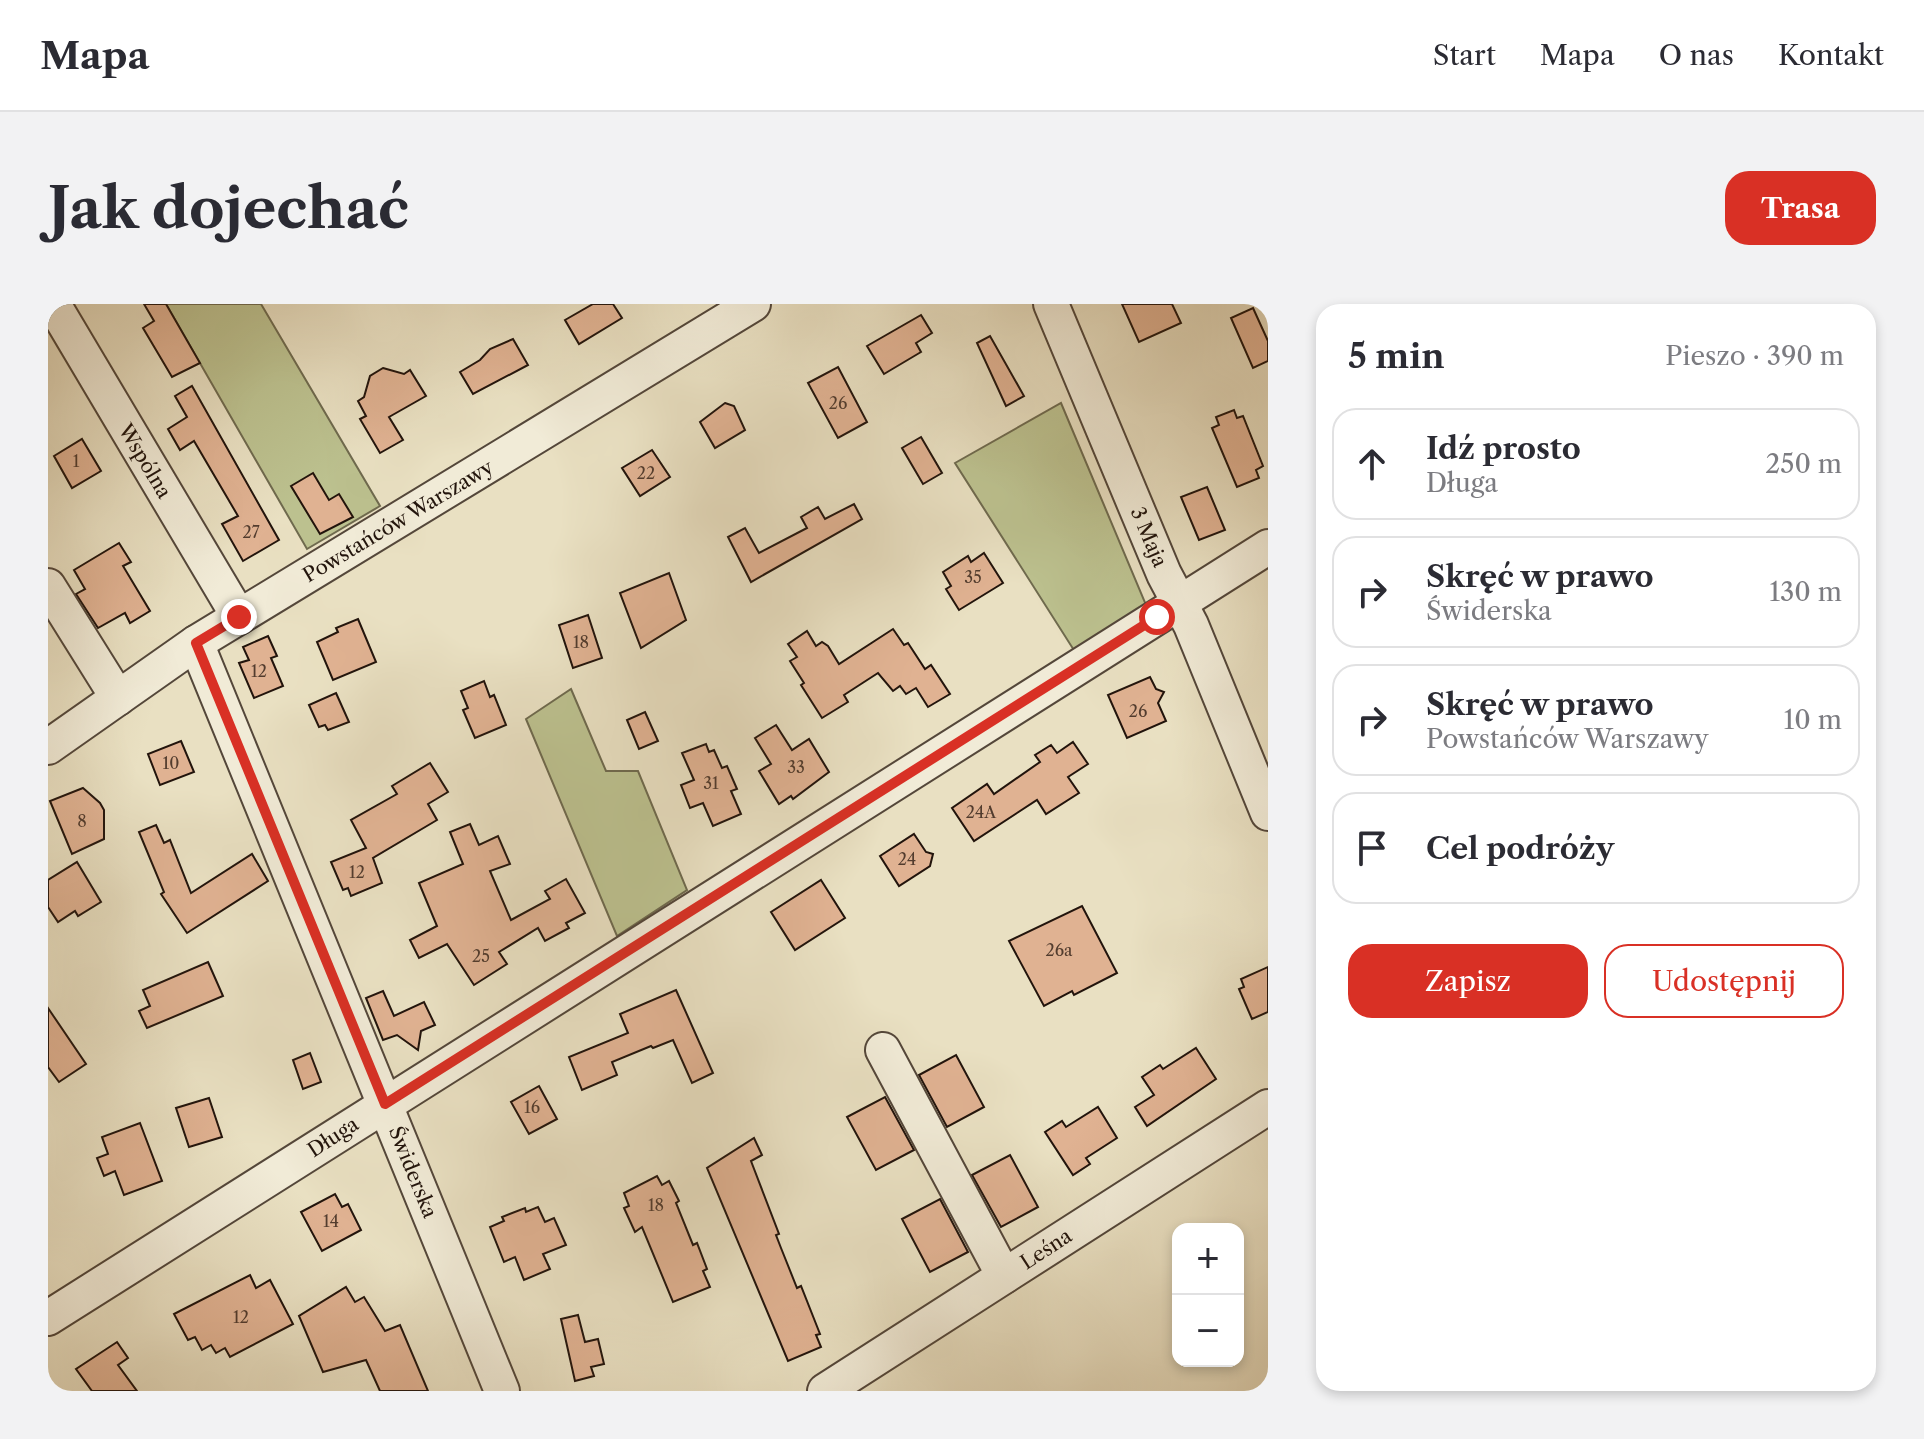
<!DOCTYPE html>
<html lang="pl">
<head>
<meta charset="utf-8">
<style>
  body { margin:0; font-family:"Libre Caslon Text",serif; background:#f2f2f3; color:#2b2b33 }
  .controls { position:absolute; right:24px; bottom:24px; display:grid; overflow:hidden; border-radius:16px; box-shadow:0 4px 12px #0003 }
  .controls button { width:72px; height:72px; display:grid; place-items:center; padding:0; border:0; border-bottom:2px solid #e1e1e2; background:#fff; color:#2b2b33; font:40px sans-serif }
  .stop { position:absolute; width:24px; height:24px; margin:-18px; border:6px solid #d93025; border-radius:50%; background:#fff }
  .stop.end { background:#d93025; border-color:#fff; box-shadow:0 2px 8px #0008 }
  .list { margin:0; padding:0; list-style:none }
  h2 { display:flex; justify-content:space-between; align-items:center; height:104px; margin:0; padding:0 32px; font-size:34px }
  h2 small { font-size:26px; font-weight:400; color:#7c7c81 }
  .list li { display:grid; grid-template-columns:52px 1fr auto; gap:24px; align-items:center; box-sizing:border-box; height:112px; margin:0 16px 16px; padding:0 16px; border:2px solid #e1e1e2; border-radius:24px }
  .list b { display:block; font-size:30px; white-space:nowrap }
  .list p { margin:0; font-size:26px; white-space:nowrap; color:#7c7c81 }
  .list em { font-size:26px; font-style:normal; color:#7c7c81 }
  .actions { display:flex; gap:16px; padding:24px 32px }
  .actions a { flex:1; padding:18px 0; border:2px solid #d93025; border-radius:24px; text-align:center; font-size:28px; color:#d93025 }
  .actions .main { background:#d93025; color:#fff }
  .icon { flex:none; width:44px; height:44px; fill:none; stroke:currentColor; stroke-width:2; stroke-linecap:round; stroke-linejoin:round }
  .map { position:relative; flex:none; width:1220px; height:1087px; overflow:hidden; border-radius:24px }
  header { display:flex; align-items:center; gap:48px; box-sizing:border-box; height:112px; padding:0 40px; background:#fff; border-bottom:2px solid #e1e1e2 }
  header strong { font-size:38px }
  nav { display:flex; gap:44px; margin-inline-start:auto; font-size:28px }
  .intro { display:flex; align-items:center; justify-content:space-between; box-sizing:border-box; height:192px; padding:0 48px }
  h1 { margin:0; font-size:56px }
  .button { padding:20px 36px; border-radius:24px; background:#d93025; color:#fff; font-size:28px; font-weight:700 }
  main { display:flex; gap:48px; padding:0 48px }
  aside { flex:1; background:#fff; border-radius:24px; box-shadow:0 4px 12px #0003 }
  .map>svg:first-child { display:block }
  .green { fill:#bcc18f; stroke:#6f6a4e; stroke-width:2 }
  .building { fill:#e0b292; stroke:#22140c; stroke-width:2 }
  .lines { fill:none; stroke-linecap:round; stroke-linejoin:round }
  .minor-casing { stroke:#54473a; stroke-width:38 }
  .minor { stroke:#f1ebd7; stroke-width:34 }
  .route { stroke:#d93025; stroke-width:10 }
  .labels { text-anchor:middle; stroke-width:6; stroke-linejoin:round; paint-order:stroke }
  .number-label { font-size:16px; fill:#523c2e }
  .street-label { font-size:20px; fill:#22140c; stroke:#f1ebd7 }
</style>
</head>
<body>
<header>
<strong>Mapa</strong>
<nav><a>Start</a><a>Mapa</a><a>O nas</a><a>Kontakt</a></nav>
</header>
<div class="intro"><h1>Jak dojechać</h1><a class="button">Trasa</a></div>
<main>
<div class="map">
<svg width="1220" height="1087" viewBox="0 0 1220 1087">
  <rect width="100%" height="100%" fill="#e9e0c2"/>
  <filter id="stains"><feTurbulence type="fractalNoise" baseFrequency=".0025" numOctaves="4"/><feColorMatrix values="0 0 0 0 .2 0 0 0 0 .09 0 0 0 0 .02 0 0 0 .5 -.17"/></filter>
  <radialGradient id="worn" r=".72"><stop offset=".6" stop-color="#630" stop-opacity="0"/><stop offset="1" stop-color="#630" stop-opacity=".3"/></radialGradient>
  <g class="green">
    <polygon points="118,0 213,0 332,202 259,245"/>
    <polygon points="1013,99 1101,308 1029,351 907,159"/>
    <polygon points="523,385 558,467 590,467 639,586 569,632 478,415"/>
  </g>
  <g class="building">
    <polygon points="96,0 118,0 152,59 124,73 95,24 106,17"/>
    <polygon points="545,0 565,0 574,14 531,40 517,16"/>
    <polygon points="1074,0 1124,0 1133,19 1091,38"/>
    <polygon points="1205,4 1220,37 1220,57 1205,64 1183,14"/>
    <polygon points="873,11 884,29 868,39 873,48 836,70 819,42"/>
    <polygon points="942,32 976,92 958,102 929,39"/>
    <polygon points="465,35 480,61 425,90 412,68 432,56 442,45"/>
    <polygon points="790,63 819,118 790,134 760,79"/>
    <polygon points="335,64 356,70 362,66 378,92 341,113 355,136 332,149 312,115 318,112 310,97 316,93 322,72"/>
    <polygon points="144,82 231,236 195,257 174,220 190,212 146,137 132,146 120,125 139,113 127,92"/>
    <polygon points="677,99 686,102 697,126 667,144 652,118"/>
    <polygon points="1186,106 1189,114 1195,112 1215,162 1208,166 1211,174 1189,183 1164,124 1171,121 1168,113"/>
    <polygon points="873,133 894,169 875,180 854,144"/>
    <polygon points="34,135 53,167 24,184 6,152"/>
    <polygon points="604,146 622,173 592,192 574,164"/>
    <polygon points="265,169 281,196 291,190 305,213 272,230 243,182"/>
    <polygon points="1159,183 1177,226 1151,236 1133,193"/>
    <polygon points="806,200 814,215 703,278 680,233 697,224 711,249 759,224 753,213 770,203 777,215"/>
    <polygon points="71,239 83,258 75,262 102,307 82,319 77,309 50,324 28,290 37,285 26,266"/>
    <polygon points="936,249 955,279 911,306 898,285 903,282 895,268 920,252 923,258"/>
    <polygon points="621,269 638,316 593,344 572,289"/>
    <polygon points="540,311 554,354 525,364 511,321"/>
    <polygon points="310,315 328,358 285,376 269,338 290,328 288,324"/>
    <polygon points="845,325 856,341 860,339 877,365 883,361 902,390 880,403 868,384 858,390 852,382 845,387 830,369 796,391 800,398 774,414 753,381 756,379 742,357 749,353 740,340 759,327 768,342 774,338 780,342 791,360"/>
    <polygon points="220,332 229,352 223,354 235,382 206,394 191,359 201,356 195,343"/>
    <polygon points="1102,373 1108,385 1116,388 1110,399 1118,417 1079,434 1060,391"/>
    <polygon points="436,377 442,393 446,391 458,421 427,434 415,406 420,404 413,387"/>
    <polygon points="288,389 301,418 280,426 277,421 271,423 261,401"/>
    <polygon points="597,408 610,437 591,445 579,416"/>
    <polygon points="728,421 744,446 761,435 781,468 745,495 743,492 731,500 711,467 723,460 707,434"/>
    <polygon points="133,437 146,468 112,481 100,450"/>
    <polygon points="1025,438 1040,460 1020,473 1031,489 998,510 989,496 926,537 904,504 939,480 946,490 992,458 987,451 1003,441 1009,449"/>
    <polygon points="658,440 661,448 666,446 674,464 679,462 689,485 683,487 693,510 665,522 655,499 642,504 633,481 646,476 634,449"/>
    <polygon points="382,459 400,488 380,500 389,516 325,554 334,579 303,592 300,584 295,586 283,558 318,544 303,516 349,490 344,482"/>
    <polygon points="35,484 52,499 56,506 56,535 24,550 2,497"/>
    <polygon points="422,520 431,541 450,532 462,560 442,567 463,616 502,595 497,587 518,575 537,609 518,619 521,624 497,637 490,624 451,648 459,660 426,681 399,640 371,654 362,636 389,622 371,579 415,560 402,528"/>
    <polygon points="108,521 116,539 122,536 143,589 204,550 220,577 139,629 113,590 116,588 91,528"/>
    <polygon points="866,530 878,548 885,550 882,562 851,582 832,552"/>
    <polygon points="29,558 53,598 30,612 27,607 10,618 0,603 0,576"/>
    <polygon points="773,576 797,614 747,646 723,608"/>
    <polygon points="1034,602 1069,669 1026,691 1024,687 996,702 961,637"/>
    <polygon points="160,658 175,692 99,724 91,707 102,702 95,686"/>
    <polygon points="1220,663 1220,708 1204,715 1191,685 1196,683 1193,675"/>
    <polygon points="628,686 665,769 644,779 625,736 605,744 603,742 564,758 569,771 534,786 521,753 580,729 572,710"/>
    <polygon points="335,687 346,712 376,698 387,721 373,727 370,746 349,731 335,736 318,694"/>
    <polygon points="0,704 38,760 11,778 0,763"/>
    <polygon points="1148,744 1168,775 1099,822 1087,803 1106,791 1094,773 1112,761 1115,765"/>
    <polygon points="262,749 273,778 255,785 245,756"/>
    <polygon points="908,751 936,803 899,823 871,771"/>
    <polygon points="491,782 509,815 481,830 463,798"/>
    <polygon points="837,793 866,846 828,866 799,813"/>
    <polygon points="161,794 174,833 141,843 128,804"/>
    <polygon points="1050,803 1069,834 1038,854 1042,860 1025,871 997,828 1014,817 1018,823"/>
    <polygon points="92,819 114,877 76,891 67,867 56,872 49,854 60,850 54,833"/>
    <polygon points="706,834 714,851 703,857 731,930 728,931 733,944 749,984 753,982 772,1030 768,1031 773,1043 740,1057 659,864"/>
    <polygon points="962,851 990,903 953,923 924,871"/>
    <polygon points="609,872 614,881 621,877 631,897 628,899 645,941 649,939 659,965 655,967 662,983 625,998 594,923 587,928 576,904 581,902 576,889"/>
    <polygon points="287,890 294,903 300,900 313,926 274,947 253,908"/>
    <polygon points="892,895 920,948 882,968 854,915"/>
    <polygon points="490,903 497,918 506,914 518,941 495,950 502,965 476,976 467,953 456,958 442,923 456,917 454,913 477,904 478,908"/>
    <polygon points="202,971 208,984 222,976 245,1020 182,1053 177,1044 168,1049 163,1041 154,1046 147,1033 140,1036 126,1010"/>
    <polygon points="298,983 307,998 316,993 337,1027 352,1021 380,1087 332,1087 318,1056 275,1068 251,1012"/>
    <polygon points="530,1011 537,1038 550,1035 556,1060 543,1063 546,1072 527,1077 513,1015"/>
    <polygon points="69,1038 80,1054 70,1061 89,1087 44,1087 28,1065"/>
  </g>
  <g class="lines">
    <defs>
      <g id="minor">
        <polyline points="5,0 191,313"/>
        <polyline points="1003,0 1116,270 1143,321 1220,509"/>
        <polyline points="0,282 70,394"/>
        <polyline points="148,339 454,1087"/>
        <polyline points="0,443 148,339 705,0"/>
        <polyline points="835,746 956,972"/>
        <polyline points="0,1014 1220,243"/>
        <polyline points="777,1087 1220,803"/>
      </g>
    </defs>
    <use href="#minor" class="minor-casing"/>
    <use href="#minor" class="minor"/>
  </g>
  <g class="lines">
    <polyline class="route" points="191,313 148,339 337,800 1109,313"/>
  </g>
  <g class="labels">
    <g class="number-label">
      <text x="790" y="105">26</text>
      <text x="28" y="163">1</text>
      <text x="598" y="175">22</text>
      <text x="203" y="234">27</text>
      <text x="925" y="279">35</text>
      <text x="533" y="344">18</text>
      <text x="211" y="373">12</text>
      <text x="1090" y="413">26</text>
      <text x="123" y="465">10</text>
      <text x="748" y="469">33</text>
      <text x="663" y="485">31</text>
      <text x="933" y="514">24A</text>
      <text x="34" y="523">8</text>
      <text x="859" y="561">24</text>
      <text x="309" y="574">12</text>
      <text x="1011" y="652">26a</text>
      <text x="433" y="658">25</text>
      <text x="484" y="809">16</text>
      <text x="608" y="907">18</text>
      <text x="283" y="923">14</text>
      <text x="193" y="1019">12</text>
    </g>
    <g class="street-label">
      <text transform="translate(97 157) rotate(59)" y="7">Wspólna</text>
      <text transform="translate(350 217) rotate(-31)" y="7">Powstańców Warszawy</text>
      <text transform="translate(1101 233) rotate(67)" y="7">3 Maja</text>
      <text transform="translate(285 833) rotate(-33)" y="7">Długa</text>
      <text transform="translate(365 868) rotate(68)" y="7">Świderska</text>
      <text transform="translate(998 945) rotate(-33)" y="7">Leśna</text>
    </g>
  </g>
  <rect width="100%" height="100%" filter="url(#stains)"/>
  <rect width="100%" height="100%" fill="url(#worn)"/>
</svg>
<div class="controls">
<button>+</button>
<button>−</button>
</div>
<div class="stop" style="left:1109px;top:313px"></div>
<div class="stop end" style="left:191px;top:313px"></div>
</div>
<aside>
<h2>5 min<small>Pieszo · 390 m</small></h2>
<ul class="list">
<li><svg class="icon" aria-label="ahead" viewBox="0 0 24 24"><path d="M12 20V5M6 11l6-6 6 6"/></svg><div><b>Idź prosto</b><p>Długa</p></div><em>250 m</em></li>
<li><svg class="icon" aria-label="right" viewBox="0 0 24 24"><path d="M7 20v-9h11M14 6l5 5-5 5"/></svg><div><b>Skręć w prawo</b><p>Świderska</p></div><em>130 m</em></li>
<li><svg class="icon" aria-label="right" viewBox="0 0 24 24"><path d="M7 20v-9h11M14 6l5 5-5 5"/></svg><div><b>Skręć w prawo</b><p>Powstańców Warszawy</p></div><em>10 m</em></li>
<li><svg class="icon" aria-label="arrive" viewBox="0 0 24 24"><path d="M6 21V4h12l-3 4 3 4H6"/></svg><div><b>Cel podróży</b></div></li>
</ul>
<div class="actions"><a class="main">Zapisz</a><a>Udostępnij</a></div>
</aside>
</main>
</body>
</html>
